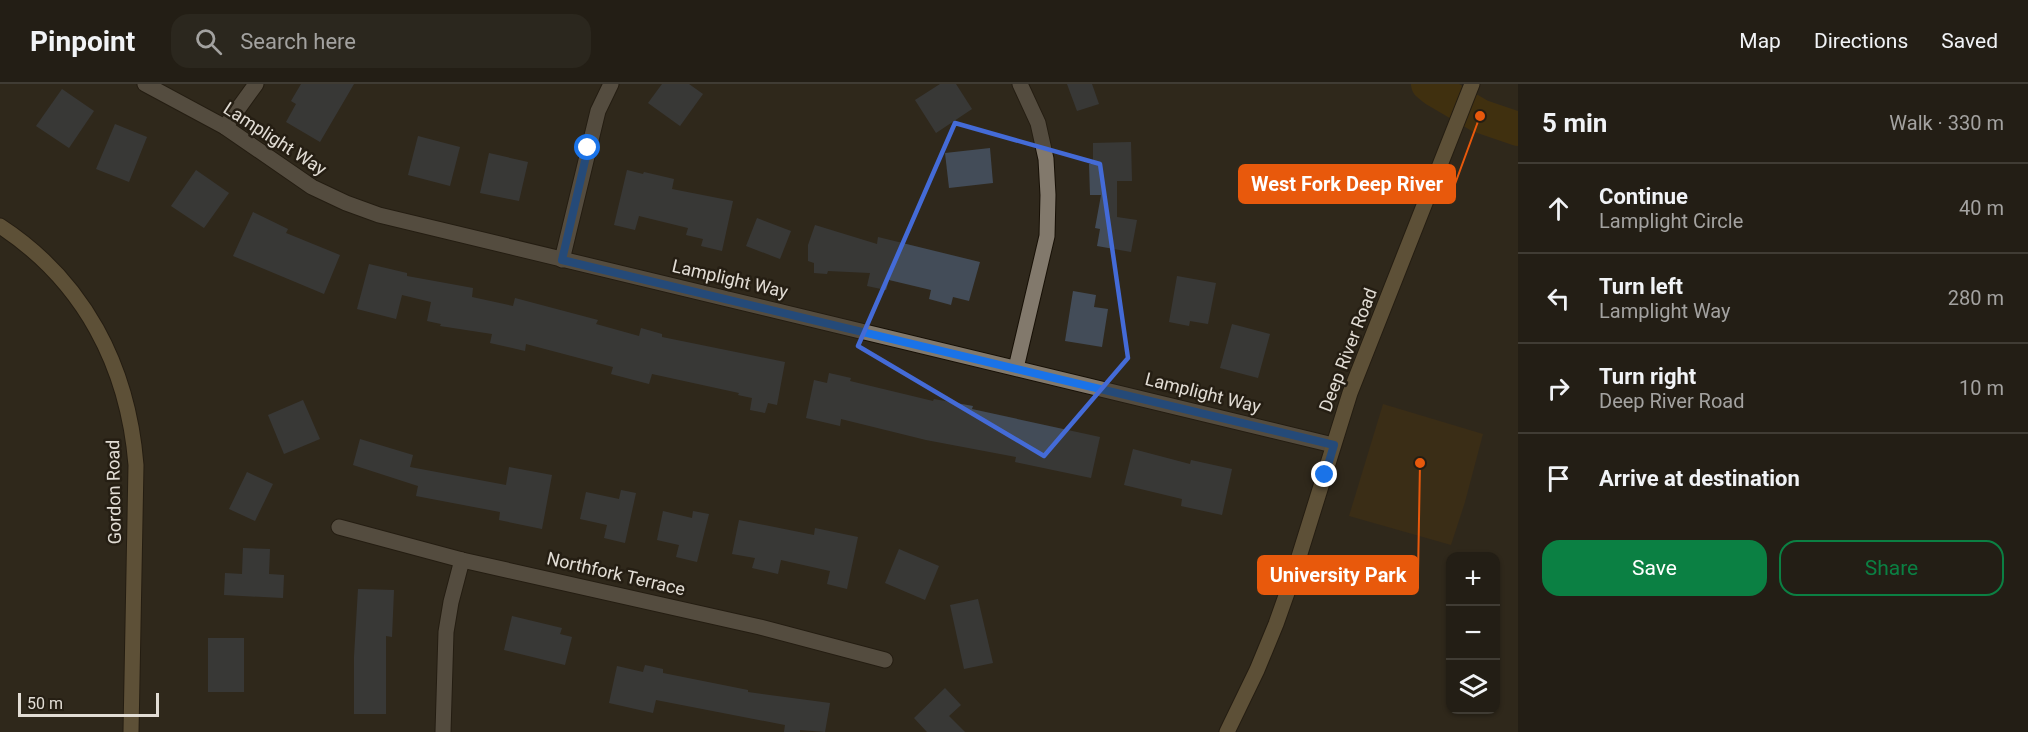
<!DOCTYPE html>
<html lang="en">
<head>
<meta charset="utf-8">
<style>
  body { margin:0; font-family:Roboto,sans-serif; background:#2b271e; color:#f1f3f6 }
  .controls { position:absolute; right:18px; bottom:18px; display:grid; overflow:hidden; border-radius:12px; box-shadow:0 2px 4px #0004 }
  .controls button { width:54px; height:54px; display:grid; place-items:center; padding:0; border:0; border-bottom:2px solid #403c34; background:#231e15; color:#f1f3f6; font:30px sans-serif }
  .scale { position:absolute; left:18px; bottom:15px; width:141px; box-sizing:border-box; padding-left:6px; border:3px solid #e2ddd5; border-top:0; font-size:16px; line-height:21px; white-space:nowrap; color:#e2ddd5; -webkit-text-stroke:4px #251e13; paint-order:stroke }
  .stop { position:absolute; width:18px; height:18px; margin:-14px; border:4px solid #1a73e8; border-radius:50%; background:#fff }
  .stop.end { background:#1a73e8; border-color:#fff; box-shadow:0 2px 6px #0008 }
  .list { margin:0; padding:0; list-style:none }
  h2 { display:flex; justify-content:space-between; align-items:center; height:78px; margin:0; padding:0 24px; font-size:26px }
  h2 small { font-size:20px; font-weight:400; color:#a3a2a0 }
  .list li { display:grid; grid-template-columns:39px 1fr auto; gap:18px; align-items:center; box-sizing:border-box; height:90px; padding:0 24px; border-top:2px solid #403c34 }
  .list b { display:block; font-size:22px; white-space:nowrap }
  .list p { margin:0; font-size:20px; white-space:nowrap; color:#a3a2a0 }
  .list em { font-size:20px; font-style:normal; color:#a3a2a0 }
  .actions { display:flex; gap:12px; padding:18px 24px }
  .actions a { flex:1; padding:14px 0; border:2px solid #0b8043; border-radius:18px; text-align:center; font-size:21px; color:#0b8043 }
  .actions .main { background:#0b8043; color:#fff }
  .icon { flex:none; width:33px; height:33px; fill:none; stroke:currentColor; stroke-width:2; stroke-linecap:round; stroke-linejoin:round }
  .map { position:relative; flex:none; width:1518px; height:648px; overflow:hidden }
  header { display:flex; align-items:center; gap:36px; box-sizing:border-box; height:84px; padding:0 30px; background:#231e15; border-bottom:2px solid #403c34 }
  header strong { font-size:28px }
  nav { display:flex; gap:33px; margin-inline-start:auto; font-size:21px }
  .search { width:420px; height:54px; background:#2b271e; display:flex; align-items:center; gap:15px; box-sizing:border-box; padding:0 21px; border-radius:18px; color:#a3a2a0; font-size:22px }
  main { display:flex }
  aside { flex:1; background:#231e15 }
  .map>svg:first-child { display:block }
  .green { fill:#473310 }
  .lines { fill:none; stroke-linecap:round; stroke-linejoin:round }
  .river { stroke:#563a00; stroke-width:34 }
  .building { fill:#434c58 }
  .street-casing { stroke:#171006; stroke-width:17 }
  .secondary-casing { stroke:#171006; stroke-width:17 }
  .street { stroke:#82796c; stroke-width:15 }
  .secondary { stroke:#968059; stroke-width:15 }
  .route { stroke:#1a73e8; stroke-width:8 }
  .marked { fill:none; stroke:#446bd7; stroke-width:4.5; stroke-linejoin:round }
  .labels { text-anchor:middle; stroke-width:5; stroke-linejoin:round; paint-order:stroke }
  .street-label { font-size:18px; fill:#e2ddd5; stroke:#251e13 }
  .leader { fill:none; stroke:#e8590c; stroke-width:2 }
  .callout-dot { fill:#e8590c; stroke:#251e13; stroke-width:2 }
  .callout { fill:#e8590c; stroke:#e8590c; stroke-width:2 }
  .callout-label { font-size:20px; text-anchor:middle; font-weight:bold; fill:#fff }
</style>
</head>
<body>
<header>
<strong>Pinpoint</strong>
<div class="search"><svg class="icon" aria-label="search" viewBox="0 0 24 24"><circle cx="10" cy="10" r="6"/><path d="M15 15l6 6"/></svg>Search here</div>
<nav><a>Map</a><a>Directions</a><a>Saved</a></nav>
</header>
<main>
<div class="map">
<svg width="1518" height="648" viewBox="0 0 1518 648">
  <rect width="100%" height="100%" fill="#2f281c"/>
  <polygon class="green" points="1383,320 1483,350 1465,418 1451,461 1349,432"/>
  <g class="lines">
    <polyline class="river" points="1428,0 1434,5 1480,32 1518,45"/>
  </g>
  <g class="building">
    <polygon points="301,0 354,0 320,58 286,38 296,20 291,17"/>
    <polygon points="662,0 689,0 703,10 680,42 648,19"/>
    <polygon points="940,0 956,0 972,25 936,49 915,16"/>
    <polygon points="1067,0 1092,0 1099,20 1077,27"/>
    <polygon points="62,5 94,27 69,64 36,42"/>
    <polygon points="115,40 147,53 129,98 96,85"/>
    <polygon points="418,52 460,63 450,102 408,91"/>
    <polygon points="1131,58 1132,97 1117,97 1117,133 1137,136 1131,168 1097,162 1100,145 1095,144 1101,111 1090,111 1089,80 1093,79 1093,59"/>
    <polygon points="990,64 993,99 949,104 945,69"/>
    <polygon points="489,69 528,78 519,117 480,109"/>
    <polygon points="196,86 229,109 204,144 171,122"/>
    <polygon points="627,86 643,90 644,88 674,95 672,105 733,117 722,167 701,162 703,155 686,151 688,144 639,132 635,146 614,141"/>
    <polygon points="253,128 288,145 286,149 340,171 324,210 233,172"/>
    <polygon points="757,134 791,147 780,175 746,162"/>
    <polygon points="815,141 877,160 878,153 980,178 969,217 953,213 951,221 929,215 931,206 889,196 886,206 867,202 870,189 828,187 827,190 814,189 814,179 808,177 808,161"/>
    <polygon points="369,180 407,189 407,192 473,204 472,213 513,222 515,214 598,236 596,240 639,252 641,244 662,250 662,253 785,278 777,321 768,319 765,329 750,326 752,314 738,311 739,309 652,290 649,300 611,290 613,283 526,260 525,267 490,259 492,250 440,242 441,240 427,237 431,218 402,211 396,235 357,225"/>
    <polygon points="1177,192 1216,199 1208,240 1190,237 1189,242 1169,238"/>
    <polygon points="1073,207 1096,211 1094,223 1108,225 1102,263 1065,257"/>
    <polygon points="1232,240 1270,250 1258,294 1220,284"/>
    <polygon points="829,289 851,294 850,297 933,317 934,315 973,322 972,325 1100,353 1091,394 1015,378 1016,373 926,356 841,335 840,342 806,334 814,296 827,299"/>
    <polygon points="303,316 320,355 284,370 268,331"/>
    <polygon points="360,355 413,371 410,383 506,401 509,383 552,391 542,445 499,436 500,428 416,412 418,402 353,381"/>
    <polygon points="1133,365 1190,380 1191,376 1232,385 1222,431 1181,422 1182,415 1124,401"/>
    <polygon points="247,388 273,400 255,437 229,425"/>
    <polygon points="621,406 636,409 625,459 604,454 607,441 580,435 586,408 619,415"/>
    <polygon points="663,427 692,434 693,427 709,430 697,478 676,473 679,461 657,456"/>
    <polygon points="739,436 814,451 815,444 858,453 847,505 827,500 830,487 781,476 778,490 752,484 755,474 732,470"/>
    <polygon points="243,464 270,465 269,490 284,491 283,514 224,511 225,489 242,490"/>
    <polygon points="899,465 939,482 925,516 885,499"/>
    <polygon points="358,505 394,506 392,553 386,552 386,630 354,630 354,573"/>
    <polygon points="978,515 993,579 964,585 950,521"/>
    <polygon points="512,532 562,544 560,550 572,553 565,581 504,566"/>
    <rect x="208" y="554" width="36" height="54"/>
    <polygon points="645,581 663,585 663,589 748,606 748,608 830,619 825,648 800,646 800,648 784,648 785,641 656,616 653,629 609,619 617,582 643,588"/>
    <polygon points="945,604 961,621 949,632 965,648 927,648 914,634"/>
  </g>
  <g class="lines">
    <defs>
      <g id="street">
        <polyline points="145,0 225,43 312,103 346,119 379,131 1333,361"/>
        <polyline points="225,43 256,0"/>
        <polyline points="562,176 598,27 611,0"/>
        <polyline points="1016,284 1047,152 1048,111 1046,75 1038,39 1020,0"/>
        <polyline points="339,443 462,476 760,543 885,576"/>
        <polyline points="443,648 446,548 451,518 462,476"/>
      </g>
      <g id="secondary">
        <path d="M 0,142 C 84,197 128,282 136,381 L 131,648"/>
        <polyline points="1227,648 1257,586 1276,540 1293,492 1350,309 1472,0"/>
      </g>
    </defs>
    <use href="#street" class="street-casing"/>
    <use href="#secondary" class="secondary-casing"/>
    <use href="#street" class="street"/>
    <use href="#secondary" class="secondary"/>
  </g>
  <g class="lines">
    <polyline class="route" points="588,64 562,176 1334,361 1325,391"/>
  </g>
  <path d="M0 0H1518V648H0ZM 955,39 L 1100,80 L 1128,274 L 1044,372 L 858,262 Z" fill="#2f281c" fill-opacity=".55" fill-rule="evenodd"/>
  <path class="marked" d="M 955,39 L 1100,80 L 1128,274 L 1044,372 L 858,262 Z"/>
  <g class="labels">
    <g class="street-label">
      <text transform="translate(275 55) rotate(33)" y="6">Lamplight Way</text>
      <text transform="translate(730 195) rotate(13)" y="6">Lamplight Way</text>
      <text transform="translate(1348 266) rotate(-69)" y="6">Deep River Road</text>
      <text transform="translate(1203 309) rotate(14)" y="6">Lamplight Way</text>
      <text transform="translate(114 408) rotate(-91)" y="6">Gordon Road</text>
      <text transform="translate(616 490) rotate(13)" y="6">Northfork Terrace</text>
    </g>
  </g>
  <path class="leader" d="M1480 32L1455 100M1420 379L1418 491"/>
  <g class="callout-dot">
    <circle cx="1480" cy="32" r="6"/>
    <circle cx="1420" cy="379" r="6"/>
  </g>
  <g class="callout">
    <rect x="1239" y="81" width="216" height="38" rx="6"/>
    <rect x="1258" y="472" width="160" height="38" rx="6"/>
  </g>
  <g class="callout-label">
    <text x="1347" y="107">West Fork Deep River</text>
    <text x="1338" y="498">University Park</text>
  </g>
</svg>
<div class="controls">
<button>+</button>
<button>−</button>
<button><svg class="icon" aria-label="layers" viewBox="0 0 24 24"><path d="M12 4l9 5-9 5-9-5zM3 14l9 5 9-5"/></svg></button>
</div>
<div class="scale">50 m</div>
<div class="stop" style="left:588px;top:64px"></div>
<div class="stop end" style="left:1325px;top:391px"></div>
</div>
<aside>
<h2>5 min<small>Walk · 330 m</small></h2>
<ul class="list">
<li><svg class="icon" aria-label="ahead" viewBox="0 0 24 24"><path d="M12 20V5M6 11l6-6 6 6"/></svg><div><b>Continue</b><p>Lamplight Circle</p></div><em>40 m</em></li>
<li><svg class="icon" aria-label="left" viewBox="0 0 24 24"><path d="M17 20v-9H6M10 6l-5 5 5 5"/></svg><div><b>Turn left</b><p>Lamplight Way</p></div><em>280 m</em></li>
<li><svg class="icon" aria-label="right" viewBox="0 0 24 24"><path d="M7 20v-9h11M14 6l5 5-5 5"/></svg><div><b>Turn right</b><p>Deep River Road</p></div><em>10 m</em></li>
<li><svg class="icon" aria-label="arrive" viewBox="0 0 24 24"><path d="M6 21V4h12l-3 4 3 4H6"/></svg><div><b>Arrive at destination</b></div></li>
</ul>
<div class="actions"><a class="main">Save</a><a>Share</a></div>
</aside>
</main>
</body>
</html>
